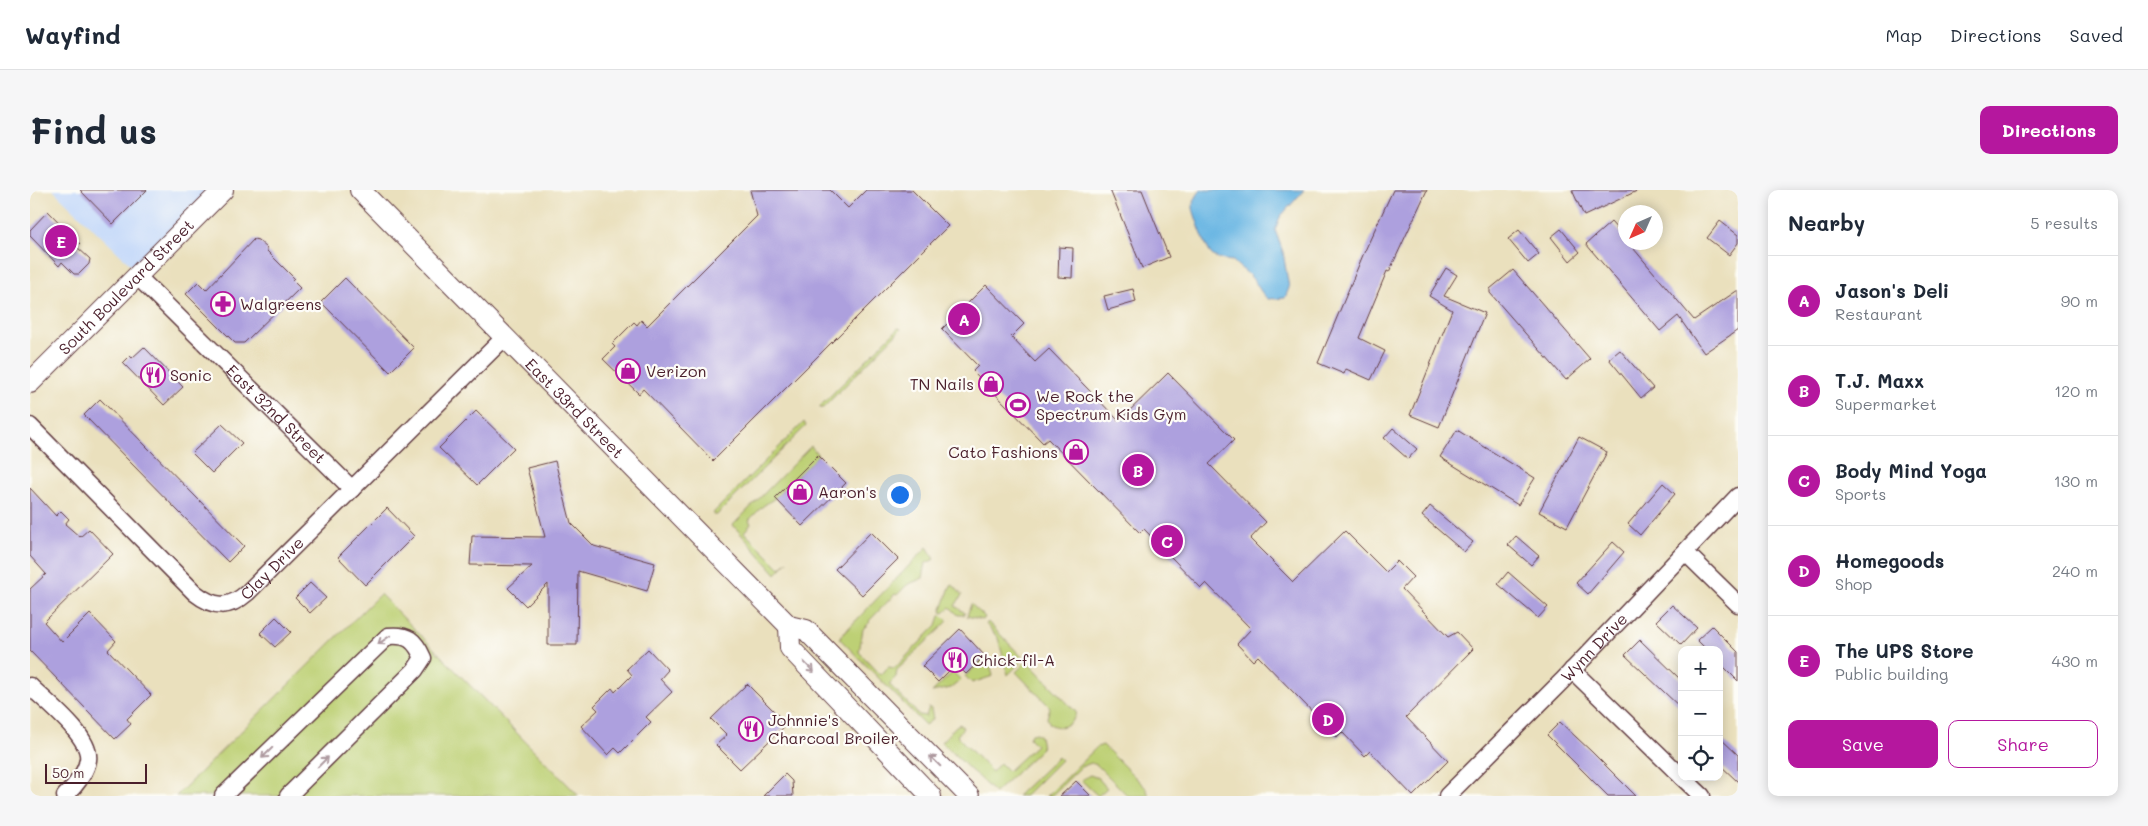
<!DOCTYPE html>
<html lang="en">
<head>
<meta charset="utf-8">
<style>
  body { margin:0; font-family:Mali,sans-serif; background:#f6f6f7; color:#1f2937 }
  .controls { position:absolute; right:15px; bottom:15px; display:grid; overflow:hidden; border-radius:10px; box-shadow:0 2px 12px #0003 }
  .controls button { width:45px; height:45px; display:grid; place-items:center; padding:0; border:0; border-bottom:1px solid #e0e1e3; background:#fff; color:#1f2937; font:25px sans-serif }
  .compass { position:absolute; left:1588px; top:15px; width:45px; height:45px; border-radius:50%; background:#fff; box-shadow:0 2px 12px #0003; rotate:225deg }
  .scale { position:absolute; left:15px; bottom:12px; width:102px; box-sizing:border-box; padding-left:5px; border:2px solid #4a1f2b; border-top:0; font-size:14px; line-height:18px; white-space:nowrap; color:#4a1f2b; -webkit-text-stroke:4px #fdfcf7; paint-order:stroke }
  .you { position:absolute; left:869px; top:304px; width:18px; height:18px; margin:-12px; border:4px solid #fff; border-radius:50%; background:#1a73e8; box-shadow:0 0 0 8px #1a73e833 }
  .badge { display:grid; place-items:center; width:32px; height:32px; border-radius:50%; background:#b5179e; color:#fff; font-size:16px; font-weight:700 }
  .pin { position:absolute; translate:-50% -50%; border:2px solid #fff; box-shadow:0 1px 5px #0006 }
  .list { margin:0; padding:0; list-style:none }
  h2 { display:flex; justify-content:space-between; align-items:center; height:65px; margin:0; padding:0 20px; font-size:21px }
  h2 small { font-size:16px; font-weight:400; color:#747a83 }
  .list li { display:grid; grid-template-columns:32px 1fr auto; gap:15px; align-items:center; box-sizing:border-box; height:90px; padding:0 20px; border-top:1px solid #e0e1e3 }
  .list b { display:block; font-size:19px; white-space:nowrap }
  .list p { margin:0; font-size:16px; white-space:nowrap; color:#747a83 }
  .list em { font-size:16px; font-style:normal; color:#747a83 }
  .actions { display:flex; gap:10px; padding:15px 20px }
  .actions a { flex:1; padding:11px 0; border:1px solid #b5179e; border-radius:10px; text-align:center; font-size:18px; color:#b5179e }
  .actions .main { background:#b5179e; color:#fff }
  .icon { flex:none; width:28px; height:28px; fill:none; stroke:currentColor; stroke-width:2; stroke-linecap:round; stroke-linejoin:round }
  .map { position:relative; flex:none; width:1708px; height:606px; overflow:hidden; border-radius:10px }
  header { display:flex; align-items:center; gap:30px; box-sizing:border-box; height:70px; padding:0 25px; background:#fff; border-bottom:1px solid #e0e1e3 }
  header strong { font-size:24px }
  nav { display:flex; gap:28px; margin-inline-start:auto; font-size:18px }
  .intro { display:flex; align-items:center; justify-content:space-between; box-sizing:border-box; height:120px; padding:0 30px }
  h1 { margin:0; font-size:35px }
  .button { padding:12px 22px; border-radius:10px; background:#b5179e; color:#fff; font-size:18px; font-weight:700 }
  main { display:flex; gap:30px; padding:0 30px }
  aside { flex:1; background:#fff; border-radius:10px; box-shadow:0 2px 12px #0003 }
  .map>svg:first-child { display:block }
  .built { fill:#c9dcf9 }
  .green { fill:#bdd074; stroke:#847850 }
  .water { fill:#69b6e3; stroke:#5a6a87 }
  .building { fill:#ada0de }
  .lines { fill:none; stroke-linecap:round; stroke-linejoin:round }
  .minor-casing { stroke:#623c41; stroke-width:19 }
  .major-casing { stroke:#623c41; stroke-width:22 }
  .minor { stroke:#fff; stroke-width:16 }
  .major { stroke:#fff; stroke-width:20 }
  .oneway { stroke:#ae9aa0 }
  .labels { text-anchor:middle; stroke-width:4.5; stroke-linejoin:round; paint-order:stroke }
  .street-label { font-size:16px; fill:#4a1f2b; stroke:#fdfcf7 }
  .poi-label { font-size:16px; fill:#4a1f2b; stroke:#fdfcf7; text-anchor:start }
</style>
</head>
<body>
<header>
<strong>Wayfind</strong>
<nav><a>Map</a><a>Directions</a><a>Saved</a></nav>
</header>
<div class="intro"><h1>Find us</h1><a class="button">Directions</a></div>
<main>
<div class="map">
<svg width="1708" height="606" viewBox="0 0 1708 606">
  <rect width="100%" height="100%" fill="#fdfcf7"/>
  <filter id="ink" filterUnits="userSpaceOnUse"><feTurbulence type="fractalNoise" baseFrequency=".02" numOctaves="2"/><feDisplacementMap in="SourceGraphic" scale="10" xChannelSelector="R" yChannelSelector="G"/><feConvolveMatrix kernelMatrix="1 2 1 2 8 2 1 2 1" color-interpolation-filters="sRGB"/></filter>
  <filter id="wash" filterUnits="userSpaceOnUse"><feTurbulence type="fractalNoise" baseFrequency=".0096" numOctaves="4" result="noise"/><feDisplacementMap in="SourceGraphic" scale="20" xChannelSelector="R" yChannelSelector="G"/><feGaussianBlur stdDeviation="1.12" result="paint"/><feColorMatrix in="noise" values="0 0 0 0 0 0 0 0 0 0 0 0 0 0 0 0 0 1.4 0 .05"/><feComposite in="paint" operator="in"/></filter>
  <g filter="url(#wash)">
    <rect width="100%" height="100%" fill="#eae0bd"/>
    <polygon class="built" points="23,0 179,0 104,78"/>
    <g class="green">
      <polygon points="868,138 871,139 793,218 790,218 790,216"/>
      <polygon points="774,232 776,236 687,325 683,325 684,322"/>
      <polygon points="781,256 788,265 745,308 733,316 719,330 721,334 714,342 750,378 758,371 746,384 703,335"/>
      <polygon points="897,357 905,369 896,373 893,388 877,395 867,405 865,404 839,431 840,432 833,439 829,462 851,485 858,477 865,478 907,435 910,426 912,425 918,431 867,480 866,487 859,494 889,525 896,526 899,517 901,519 903,529 895,535 809,448"/>
      <polygon points="923,395 932,405 925,416 935,423 934,425 928,425 920,417 914,423 911,422 920,397"/>
      <polygon points="350,404 549,606 146,606"/>
      <polygon points="941,414 955,427 953,430 937,426"/>
      <polygon points="958,432 994,469 978,485 968,448 956,434"/>
      <polygon points="958,465 963,486 942,493 935,486"/>
      <path d="M 996,472 L 998,472 L 1046,522 C 1044,534 1031,541 1020,534 L 1017,528 L 1020,517 L 986,482 Z"/>
      <polygon points="923,482 931,490 921,498 902,502"/>
      <polygon points="930,534 933,538 927,546 962,582 970,573 978,581 1006,555 999,548 1001,544 1006,543 1010,546 1012,558 965,603 911,552 926,536"/>
      <polygon points="1073,555 1116,598 1119,606 1098,606 1067,575 1061,573 1051,577 1021,606 1017,606 1067,557"/>
      <polygon points="1028,567 1031,570 995,606 987,606"/>
      <polygon points="1060,585 1068,588 1077,598 1068,606 1051,590"/>
    </g>
    <path class="water" d="M 1171,0 L 1274,0 L 1250,27 L 1245,40 L 1253,62 L 1259,98 L 1255,108 L 1238,109 C 1230,103 1228,94 1221,87 C 1216,81 1209,78 1203,71 C 1195,70 1187,70 1181,64 C 1177,60 1164,24 1163,18 C 1163,11 1167,5 1171,0 Z"/>
    <g id="blocks">
      <g class="building">
        <polygon points="50,0 117,0 83,34"/>
        <polygon points="720,0 800,0 818,18 836,0 882,0 918,36 683,271 613,199 609,204 573,169 585,157 582,154 604,132 607,135 611,130 617,136 727,26"/>
        <polygon points="1080,0 1112,0 1139,67 1112,78"/>
        <polygon points="1363,0 1397,0 1359,82 1357,81 1329,148 1355,161 1341,190 1316,179 1314,184 1288,173 1333,65"/>
        <polygon points="1542,0 1609,0 1554,26"/>
        <polygon points="18,21 50,54 47,57 60,69 59,74 49,84 44,84 32,72 29,76 0,46 0,40"/>
        <polygon points="1690,31 1708,45 1708,53 1699,65 1677,48"/>
        <polygon points="1581,32 1596,49 1596,52 1598,52 1664,130 1708,100 1708,140 1674,163 1648,126 1630,141 1556,54"/>
        <polygon points="1531,39 1550,62 1540,71 1521,47"/>
        <polygon points="1489,40 1509,64 1498,73 1478,49"/>
        <polygon points="224,49 228,50 237,58 237,61 264,88 262,90 270,98 214,153 205,153 156,104 168,92 176,100"/>
        <polygon points="1029,57 1043,58 1042,88 1028,87"/>
        <polygon points="1416,78 1427,85 1414,106 1455,123 1409,237 1380,225 1422,120 1399,106"/>
        <polygon points="1483,80 1560,169 1536,190 1460,103 1460,99"/>
        <polygon points="315,88 384,158 360,182 291,112"/>
        <polygon points="956,95 994,134 981,147 1005,172 1019,159 1089,231 1138,183 1204,250 1179,274 1236,332 1220,349 1263,392 1315,341 1356,382 1367,371 1383,387 1372,399 1418,447 1427,442 1443,459 1376,527 1418,571 1383,606 1340,561 1335,566 1312,542 1307,547 1228,466 1223,471 1207,454 1221,439 1176,393 1171,398 1114,339 1110,343 1018,249 1013,253 943,181 948,176 912,139"/>
        <polygon points="1103,99 1106,112 1078,120 1074,106"/>
        <polygon points="114,157 153,197 134,215 93,173 100,166 102,168"/>
        <polygon points="1590,160 1623,198 1611,208 1579,169"/>
        <polygon points="70,209 214,356 198,372 54,225"/>
        <polygon points="446,221 484,258 447,295 409,258"/>
        <polygon points="192,234 212,253 182,283 162,263"/>
        <polygon points="1363,238 1387,259 1378,269 1354,248"/>
        <polygon points="1427,240 1505,288 1488,315 1410,267"/>
        <polygon points="1549,247 1577,262 1537,337 1509,322"/>
        <polygon points="788,265 816,293 772,336 745,308"/>
        <polygon points="525,271 541,333 564,356 625,373 617,401 548,381 547,455 518,455 518,394 496,416 478,398 502,376 440,375 442,346 515,347 497,278"/>
        <polygon points="1633,293 1645,304 1610,345 1598,334"/>
        <polygon points="0,298 26,326 31,321 39,329 35,334 50,347 59,339 83,364 14,432 32,452 60,424 86,451 78,460 121,505 97,529 101,534 85,549 0,461 0,399 16,384 0,366"/>
        <polygon points="1400,316 1443,352 1434,362 1392,326"/>
        <polygon points="357,318 384,346 335,395 308,367"/>
        <polygon points="841,342 868,369 832,405 805,379"/>
        <polygon points="1486,346 1509,366 1501,375 1478,355"/>
        <polygon points="1583,352 1594,362 1558,404 1546,393"/>
        <polygon points="1478,382 1518,417 1508,428 1468,394"/>
        <polygon points="280,393 296,408 280,423 265,408"/>
        <polygon points="1642,415 1667,438 1651,455 1626,431"/>
        <polygon points="246,427 261,442 245,457 230,443"/>
        <polygon points="1682,436 1708,462 1708,491 1689,472 1689,460 1677,460 1667,450"/>
        <polygon points="930,439 955,466 936,484 926,474 908,492 892,476"/>
        <polygon points="1610,450 1652,491 1652,519 1595,465"/>
        <polygon points="618,459 638,480 630,489 642,502 616,527 621,532 590,563 585,558 578,565 551,536 568,520 564,516 582,498 585,502 602,485 597,479"/>
        <polygon points="717,494 757,534 710,579 686,555 697,545 681,529"/>
        <polygon points="1530,532 1562,562 1606,606 1578,606 1517,545"/>
        <polygon points="1689,547 1708,565 1708,592 1689,574"/>
        <polygon points="755,584 762,591 763,606 733,606"/>
        <polygon points="1046,591 1061,606 1030,606"/>
      </g>
    </g>
  </g>
  <g filter="url(#ink)">
    <use href="#blocks" fill-opacity="0" stroke="#623c41" stroke-width="1"/>
    <g class="lines">
      <defs>
        <g id="minor">
          <path id="s1" d="M 107,86 L 322,299"/>
          <path id="s2" d="M 0,236 L 165,403 C 184,418 199,419 217,403 L 475,147"/>
          <polyline points="1655,362 1708,414"/>
          <polyline points="1542,480 1652,587"/>
          <path d="M 0,496 C 15,511 62,547 58,570 C 56,583 44,597 35,606"/>
          <polyline points="1652,587 1672,606"/>
          <path d="M 193,606 L 358,446 C 378,444 385,450 393,468 L 385,480 L 258,606"/>
          <path id="s3" d="M 1417,606 L 1532,491 L 1708,306"/>
        </g>
        <g id="major">
          <path id="s4" d="M 330,0 L 759,436 L 776,440 L 939,606"/>
          <path id="s5" d="M 0,193 L 193,0"/>
          <polyline points="759,436 760,458 901,606"/>
        </g>
      </defs>
      <use href="#minor" class="minor-casing"/>
      <use href="#major" class="major-casing"/>
      <use href="#minor" class="minor"/>
      <use href="#major" class="major"/>
    </g>
    <defs><path id="oneway-shaft" d="M-6 0H5M1.5-3L5.5 0L1.5 3" fill="none" stroke-width="1.6" stroke-linecap="round" stroke-linejoin="round" transform="scale(1.25)"/></defs>
    <g class="oneway">
      <use href="#oneway-shaft" transform="translate(354 450) rotate(145)"/>
      <use href="#oneway-shaft" transform="translate(779 477) rotate(46)"/>
      <use href="#oneway-shaft" transform="translate(237 563) rotate(135)"/>
      <use href="#oneway-shaft" transform="translate(905 571) rotate(-135)"/>
      <use href="#oneway-shaft" transform="translate(293 572) rotate(-45)"/>
    </g>
  </g>
  <defs>
    <symbol id="pharmacy-ring" viewBox="-11 -11 22 22"><circle r="9.5" fill="#fdfcf7" stroke="#b5179e" stroke-width="1.5"/><path d="M-2-6h4v4h4v4h-4v4h-4v-4h-4v-4h4Z" fill="#b5179e"/></symbol>
    <symbol id="shop-ring" viewBox="-11 -11 22 22"><circle r="9.5" fill="#fdfcf7" stroke="#b5179e" stroke-width="1.5"/><path d="M-5-2.5h2.3a2.7 3.5 0 0 1 5.4 0H5L5.5 6h-11ZM-1.5-2.5h3a1.5 2.3 0 0 0-3 0Z" fill="#b5179e"/></symbol>
    <symbol id="restaurant-ring" viewBox="-11 -11 22 22"><circle r="9.5" fill="#fdfcf7" stroke="#b5179e" stroke-width="1.5"/><path d="M-5-6h1v4h1v-4h1v4h1v-4h1v5L-1.5 .5V6h-2V.5L-5-1ZM5-6V6H3V1.5H1.5Q1.5-4 5-6Z" fill="#b5179e"/></symbol>
    <symbol id="stadium-ring" viewBox="-11 -11 22 22"><circle r="9.5" fill="#fdfcf7" stroke="#b5179e" stroke-width="1.5"/><path d="M0-5a6.5 5 0 1 0 0 10a6.5 5 0 1 0 0-10ZM-3.5-1.8h7v3.6h-7Z" fill="#b5179e"/></symbol>
  </defs>
  <g fill-rule="evenodd">
    <use href="#pharmacy-ring" x="179" y="100" width="28" height="28"/>
    <use href="#shop-ring" x="584" y="167" width="28" height="28"/>
    <use href="#restaurant-ring" x="109" y="171" width="28" height="28"/>
    <use href="#shop-ring" x="947" y="180" width="28" height="28"/>
    <use href="#stadium-ring" x="974" y="201" width="28" height="28"/>
    <use href="#shop-ring" x="1032" y="248" width="28" height="28"/>
    <use href="#shop-ring" x="756" y="288" width="28" height="28"/>
    <use href="#restaurant-ring" x="911" y="456" width="28" height="28"/>
    <use href="#restaurant-ring" x="707" y="525" width="28" height="28"/>
  </g>
  <g class="labels">
    <g class="street-label">
      <text dy="6" stroke="none"><textPath href="#s5" startOffset="136">South Boulevard Street</textPath></text>
      <text dy="6" stroke="none"><textPath href="#s4" startOffset="306">East 33rd Street</textPath></text>
      <text dy="6" stroke="none"><textPath href="#s1" startOffset="196">East 32nd Street</textPath></text>
      <text dy="6" stroke="none"><textPath href="#s2" startOffset="328">Clay Drive</textPath></text>
      <text dy="6" stroke="none"><textPath href="#s3" startOffset="209">Wynn Drive</textPath></text>
    </g>
    <g class="poi-label">
      <text x="210" y="120">Walgreens</text>
      <text x="616" y="187">Verizon</text>
      <text x="140" y="191">Sonic</text>
      <text x="944" y="200" text-anchor="end">TN Nails</text>
      <text x="1006" y="212">We Rock the<tspan x="1006" dy="18">Spectrum Kids Gym</tspan></text>
      <text x="1028" y="268" text-anchor="end">Cato Fashions</text>
      <text x="788" y="308">Aaron's</text>
      <text x="942" y="476">Chick-fil-A</text>
      <text x="738" y="536">Johnnie's<tspan x="738" dy="18">Charcoal Broiler</tspan></text>
    </g>
  </g>
</svg>
<div class="controls">
<button>+</button>
<button>−</button>
<button><svg class="icon" aria-label="locate" viewBox="0 0 24 24"><circle cx="12" cy="12" r="6"/><path d="M12 2v4M12 18v4M2 12h4M18 12h4"/></svg></button>
</div>
<svg class="compass" viewBox="-18 -18 36 36"><path d="M0-13l5 13h-10z" fill="#e53935"/><path d="M0 13l5-13h-10z" fill="#747a83"/></svg>
<div class="scale">50 m</div>
<div class="you"></div>
<div class="pin badge" style="left:934px;top:129px">A</div>
<div class="pin badge" style="left:1108px;top:280px">B</div>
<div class="pin badge" style="left:1137px;top:351px">C</div>
<div class="pin badge" style="left:1298px;top:529px">D</div>
<div class="pin badge" style="left:31px;top:51px">E</div>
</div>
<aside>
<h2>Nearby<small>5 results</small></h2>
<ul class="list">
<li><span class="badge">A</span><div><b>Jason's Deli</b><p>Restaurant</p></div><em>90 m</em></li>
<li><span class="badge">B</span><div><b>T.J. Maxx</b><p>Supermarket</p></div><em>120 m</em></li>
<li><span class="badge">C</span><div><b>Body Mind Yoga</b><p>Sports</p></div><em>130 m</em></li>
<li><span class="badge">D</span><div><b>Homegoods</b><p>Shop</p></div><em>240 m</em></li>
<li><span class="badge">E</span><div><b>The UPS Store</b><p>Public building</p></div><em>430 m</em></li>
</ul>
<div class="actions"><a class="main">Save</a><a>Share</a></div>
</aside>
</main>
</body>
</html>
